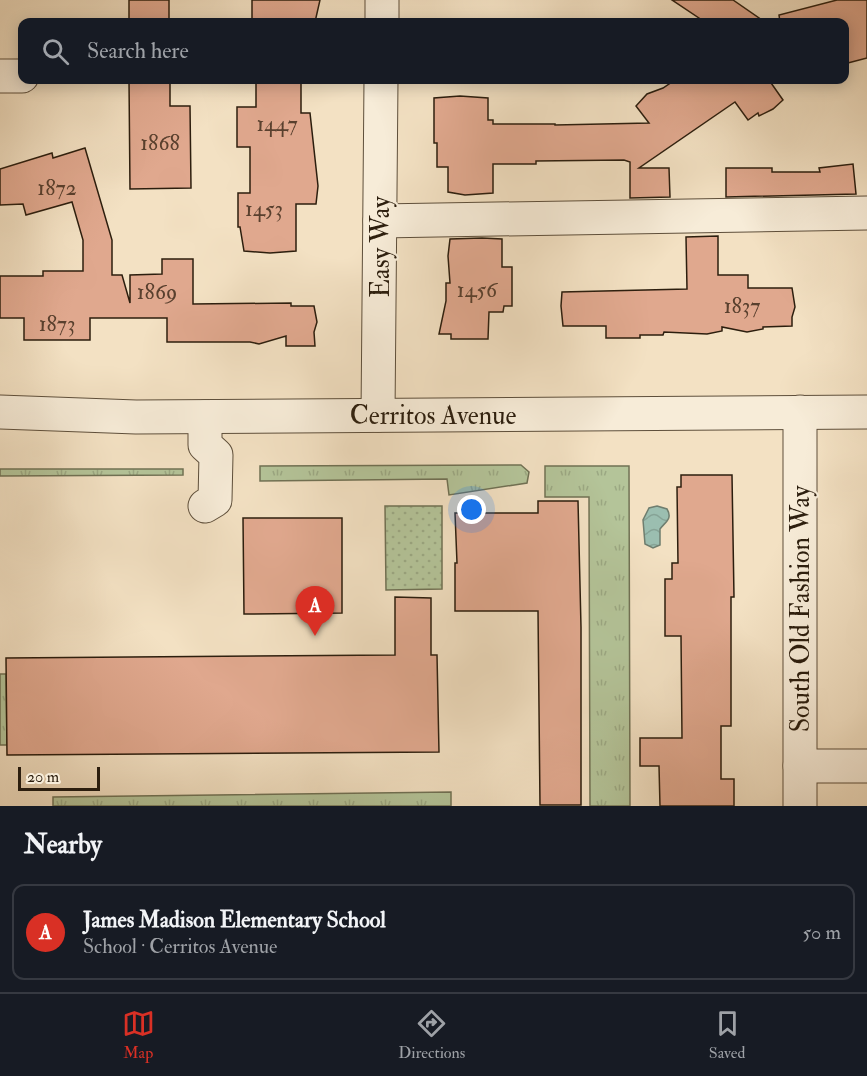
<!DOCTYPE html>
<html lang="en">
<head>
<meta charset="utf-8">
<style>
  body { margin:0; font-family:"IM FELL Double Pica",serif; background:#20242c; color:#f1f3f6 }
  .scale { position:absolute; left:18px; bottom:15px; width:82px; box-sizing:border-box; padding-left:6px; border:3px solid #2c1e0e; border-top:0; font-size:16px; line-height:21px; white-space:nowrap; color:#2c1e0e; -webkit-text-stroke:4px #f7ecd8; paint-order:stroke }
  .you { position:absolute; left:472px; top:510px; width:21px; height:21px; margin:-15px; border:4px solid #fff; border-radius:50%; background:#1a73e8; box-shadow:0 0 0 9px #1a73e833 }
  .badge { display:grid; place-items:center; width:39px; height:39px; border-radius:50%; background:#d93025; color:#fff; font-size:20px; font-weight:700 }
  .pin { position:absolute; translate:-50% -50px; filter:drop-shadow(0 2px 3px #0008) }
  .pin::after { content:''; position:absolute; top:32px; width:21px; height:18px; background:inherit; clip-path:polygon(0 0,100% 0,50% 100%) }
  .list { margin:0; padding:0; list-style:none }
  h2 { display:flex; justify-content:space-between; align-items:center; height:78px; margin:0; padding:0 24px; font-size:26px }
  h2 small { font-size:20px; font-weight:400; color:#9ea1a6 }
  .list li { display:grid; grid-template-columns:39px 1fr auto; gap:18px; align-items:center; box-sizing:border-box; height:96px; margin:0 12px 12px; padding:0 12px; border:2px solid #363941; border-radius:12px }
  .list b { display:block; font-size:22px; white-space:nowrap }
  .list p { margin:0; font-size:20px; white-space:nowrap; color:#9ea1a6 }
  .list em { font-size:20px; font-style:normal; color:#9ea1a6 }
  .icon { flex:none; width:33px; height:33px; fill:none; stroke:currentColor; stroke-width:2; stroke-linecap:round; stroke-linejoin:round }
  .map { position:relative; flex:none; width:867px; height:806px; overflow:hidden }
  .search { position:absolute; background:#171b24; box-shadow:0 3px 15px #0003; left:18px; right:18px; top:18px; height:66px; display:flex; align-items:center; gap:15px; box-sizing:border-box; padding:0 21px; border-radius:12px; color:#9ea1a6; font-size:22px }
  .sheet { height:186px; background:#171b24 }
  nav { display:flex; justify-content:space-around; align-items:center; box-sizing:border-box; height:84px; border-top:2px solid #363941; background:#171b24; font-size:16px; color:#9ea1a6 }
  nav a { display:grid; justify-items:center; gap:3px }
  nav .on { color:#d93025 }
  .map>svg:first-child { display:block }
  .grass { fill:url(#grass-tufts); stroke:#707154; stroke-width:1.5 }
  .park { fill:url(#park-dots); stroke:#707154; stroke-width:1.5 }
  .water { fill:url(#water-waves); stroke:#6f7e6f; stroke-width:1.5 }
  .building { fill:#e0a88e; stroke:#2c1e0e; stroke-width:1.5 }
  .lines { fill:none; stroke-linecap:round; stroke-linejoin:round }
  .minor-casing { stroke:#5e4f3b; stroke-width:35 }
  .minor { stroke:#f7ecd8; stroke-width:33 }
  .labels { text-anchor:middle; stroke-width:4.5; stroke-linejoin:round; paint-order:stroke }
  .number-label { font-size:22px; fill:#59402e }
  .street-label { font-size:26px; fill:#2c1e0e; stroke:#f7ecd8 }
</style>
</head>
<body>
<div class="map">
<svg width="867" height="806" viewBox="0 0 867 806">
  <defs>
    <pattern id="grass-tufts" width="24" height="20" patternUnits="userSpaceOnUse" patternTransform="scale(1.5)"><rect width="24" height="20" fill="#b4c499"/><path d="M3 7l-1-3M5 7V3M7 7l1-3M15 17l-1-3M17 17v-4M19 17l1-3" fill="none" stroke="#9ba883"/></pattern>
    <pattern id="park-dots" width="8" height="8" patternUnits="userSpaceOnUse" patternTransform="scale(1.5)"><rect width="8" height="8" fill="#b4c499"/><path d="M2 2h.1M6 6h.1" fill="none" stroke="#9ba883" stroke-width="1.8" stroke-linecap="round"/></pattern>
    <pattern id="water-waves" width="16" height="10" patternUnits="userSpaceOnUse" patternTransform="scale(1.5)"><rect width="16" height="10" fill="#9bbeb0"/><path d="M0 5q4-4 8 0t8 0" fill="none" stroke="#86a396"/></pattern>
  </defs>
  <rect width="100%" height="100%" fill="#f3e1c3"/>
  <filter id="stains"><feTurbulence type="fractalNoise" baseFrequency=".00333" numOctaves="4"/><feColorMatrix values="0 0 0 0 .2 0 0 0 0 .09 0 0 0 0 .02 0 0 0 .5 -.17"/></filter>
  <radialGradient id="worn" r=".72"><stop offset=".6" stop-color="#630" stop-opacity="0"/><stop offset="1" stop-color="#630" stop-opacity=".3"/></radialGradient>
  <g class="grass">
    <polygon points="521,465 529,472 527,483 449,495 447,479 260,481 260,466"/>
    <polygon points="545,466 629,466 630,806 590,806 589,497 545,497"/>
    <polygon points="0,469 183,469 183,475 0,476"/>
    <polygon points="0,674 6,674 7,745 0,745"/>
    <polygon points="451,792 451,806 53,806 53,797"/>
  </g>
  <polygon class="park" points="385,506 442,506 442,589 386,590"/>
  <path class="water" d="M 657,506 L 667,509 C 673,519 665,522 660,529 L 660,545 L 653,548 L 645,544 L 643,520 L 649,508 Z"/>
  <g class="building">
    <rect x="129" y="0" width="40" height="22"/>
    <polygon points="252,0 320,0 315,22 252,22"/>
    <polygon points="672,0 733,0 765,22 705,22"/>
    <polygon points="837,0 867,0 867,58 844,64 844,22 780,22 779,15"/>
    <polygon points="129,80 170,80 170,106 190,106 191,188 130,189"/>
    <polygon points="256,80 301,80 301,113 310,113 318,186 316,204 296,204 296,251 270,253 244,251 240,227 238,227 238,193 250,193 250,147 237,147 237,107 256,107"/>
    <polygon points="675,80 769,80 783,100 773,109 759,116 758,113 748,120 735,102 639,168 669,168 670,197 630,198 630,162 624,160 536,161 536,164 493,164 493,193 465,195 448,192 448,167 437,167 437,143 434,143 434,98 460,96 488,98 488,120 493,120 493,124 555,124 555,125 649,123 636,106 647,94 663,88"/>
    <polygon points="85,148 112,240 112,275 122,275 130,303 130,275 162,274 162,259 193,259 193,304 291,303 291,306 314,306 317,322 314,332 315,346 286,346 286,336 259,344 250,342 167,342 167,318 90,318 90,340 24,340 24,318 0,318 0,276 43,276 43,271 83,271 83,240 72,202 26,215 23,204 0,205 0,169 52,153 53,158"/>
    <polygon points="853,164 856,194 726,197 726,168 772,168 772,172 820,172 819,168"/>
    <polygon points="718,236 718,275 748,275 748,288 792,288 795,307 792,317 792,326 763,327 763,329 747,332 722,327 722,331 707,334 664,332 663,335 640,335 640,338 606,338 606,326 563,326 561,306 562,292 687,289 686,237"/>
    <polygon points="482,238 502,239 502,267 512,267 512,306 504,306 503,312 489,312 488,339 451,339 451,334 439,334 446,301 446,283 450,283 448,256 450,239"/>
    <polygon points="681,475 732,475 734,597 731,597 731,726 721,726 721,779 734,779 734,806 660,806 659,766 640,766 640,738 682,738 681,636 665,636 665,579 672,579 672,563 678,563 677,487 681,487"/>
    <polygon points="538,501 578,501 581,627 581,805 540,805 538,611 455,611 455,563 457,563 455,513 538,513"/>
    <polygon points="243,518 342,518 342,613 244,614"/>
    <polygon points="395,597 431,598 431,655 437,655 439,752 7,755 6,658 395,655"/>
  </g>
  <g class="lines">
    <defs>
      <g id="minor">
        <polyline points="382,22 382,0"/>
        <polyline points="0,76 22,76"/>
        <polyline points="380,221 867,213"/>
        <polyline points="0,412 136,417 867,412"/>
        <polyline points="378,415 381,80"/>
        <polyline points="205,417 205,445 216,455 215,500 205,506"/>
        <polyline points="800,766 867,766"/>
        <polyline points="800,806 800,412"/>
      </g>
    </defs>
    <use href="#minor" class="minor-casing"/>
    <use href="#minor" class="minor"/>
  </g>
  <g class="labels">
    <g class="number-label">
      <text x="277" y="131">1447</text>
      <text x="160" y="150">1868</text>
      <text x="57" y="195">1872</text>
      <text x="264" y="216">1453</text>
      <text x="477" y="297">1456</text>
      <text x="157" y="299">1869</text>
      <text x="742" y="313">1837</text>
      <text x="57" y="331">1873</text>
    </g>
    <g class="street-label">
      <text transform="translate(380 247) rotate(-90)" y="9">Easy Way</text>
      <text x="433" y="424">Cerritos Avenue</text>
      <text transform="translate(800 609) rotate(-90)" y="9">South Old Fashion Way</text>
    </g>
  </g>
  <rect width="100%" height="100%" filter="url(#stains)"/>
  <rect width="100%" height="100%" fill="url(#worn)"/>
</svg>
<div class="scale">20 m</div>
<div class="you"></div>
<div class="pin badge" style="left:315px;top:636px">A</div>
<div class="search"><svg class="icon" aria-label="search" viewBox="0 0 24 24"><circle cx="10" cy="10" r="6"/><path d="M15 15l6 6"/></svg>Search here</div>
</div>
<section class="sheet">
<h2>Nearby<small></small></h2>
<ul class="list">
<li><span class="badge">A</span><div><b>James Madison Elementary School</b><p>School · Cerritos Avenue</p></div><em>50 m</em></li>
</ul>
</section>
<nav>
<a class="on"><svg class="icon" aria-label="map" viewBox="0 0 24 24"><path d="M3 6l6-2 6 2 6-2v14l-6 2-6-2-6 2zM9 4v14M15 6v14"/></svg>Map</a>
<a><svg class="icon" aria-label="directions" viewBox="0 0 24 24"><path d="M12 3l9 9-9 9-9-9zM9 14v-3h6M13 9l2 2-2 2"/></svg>Directions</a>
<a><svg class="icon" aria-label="saved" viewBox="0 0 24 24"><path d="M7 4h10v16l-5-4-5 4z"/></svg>Saved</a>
</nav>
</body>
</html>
